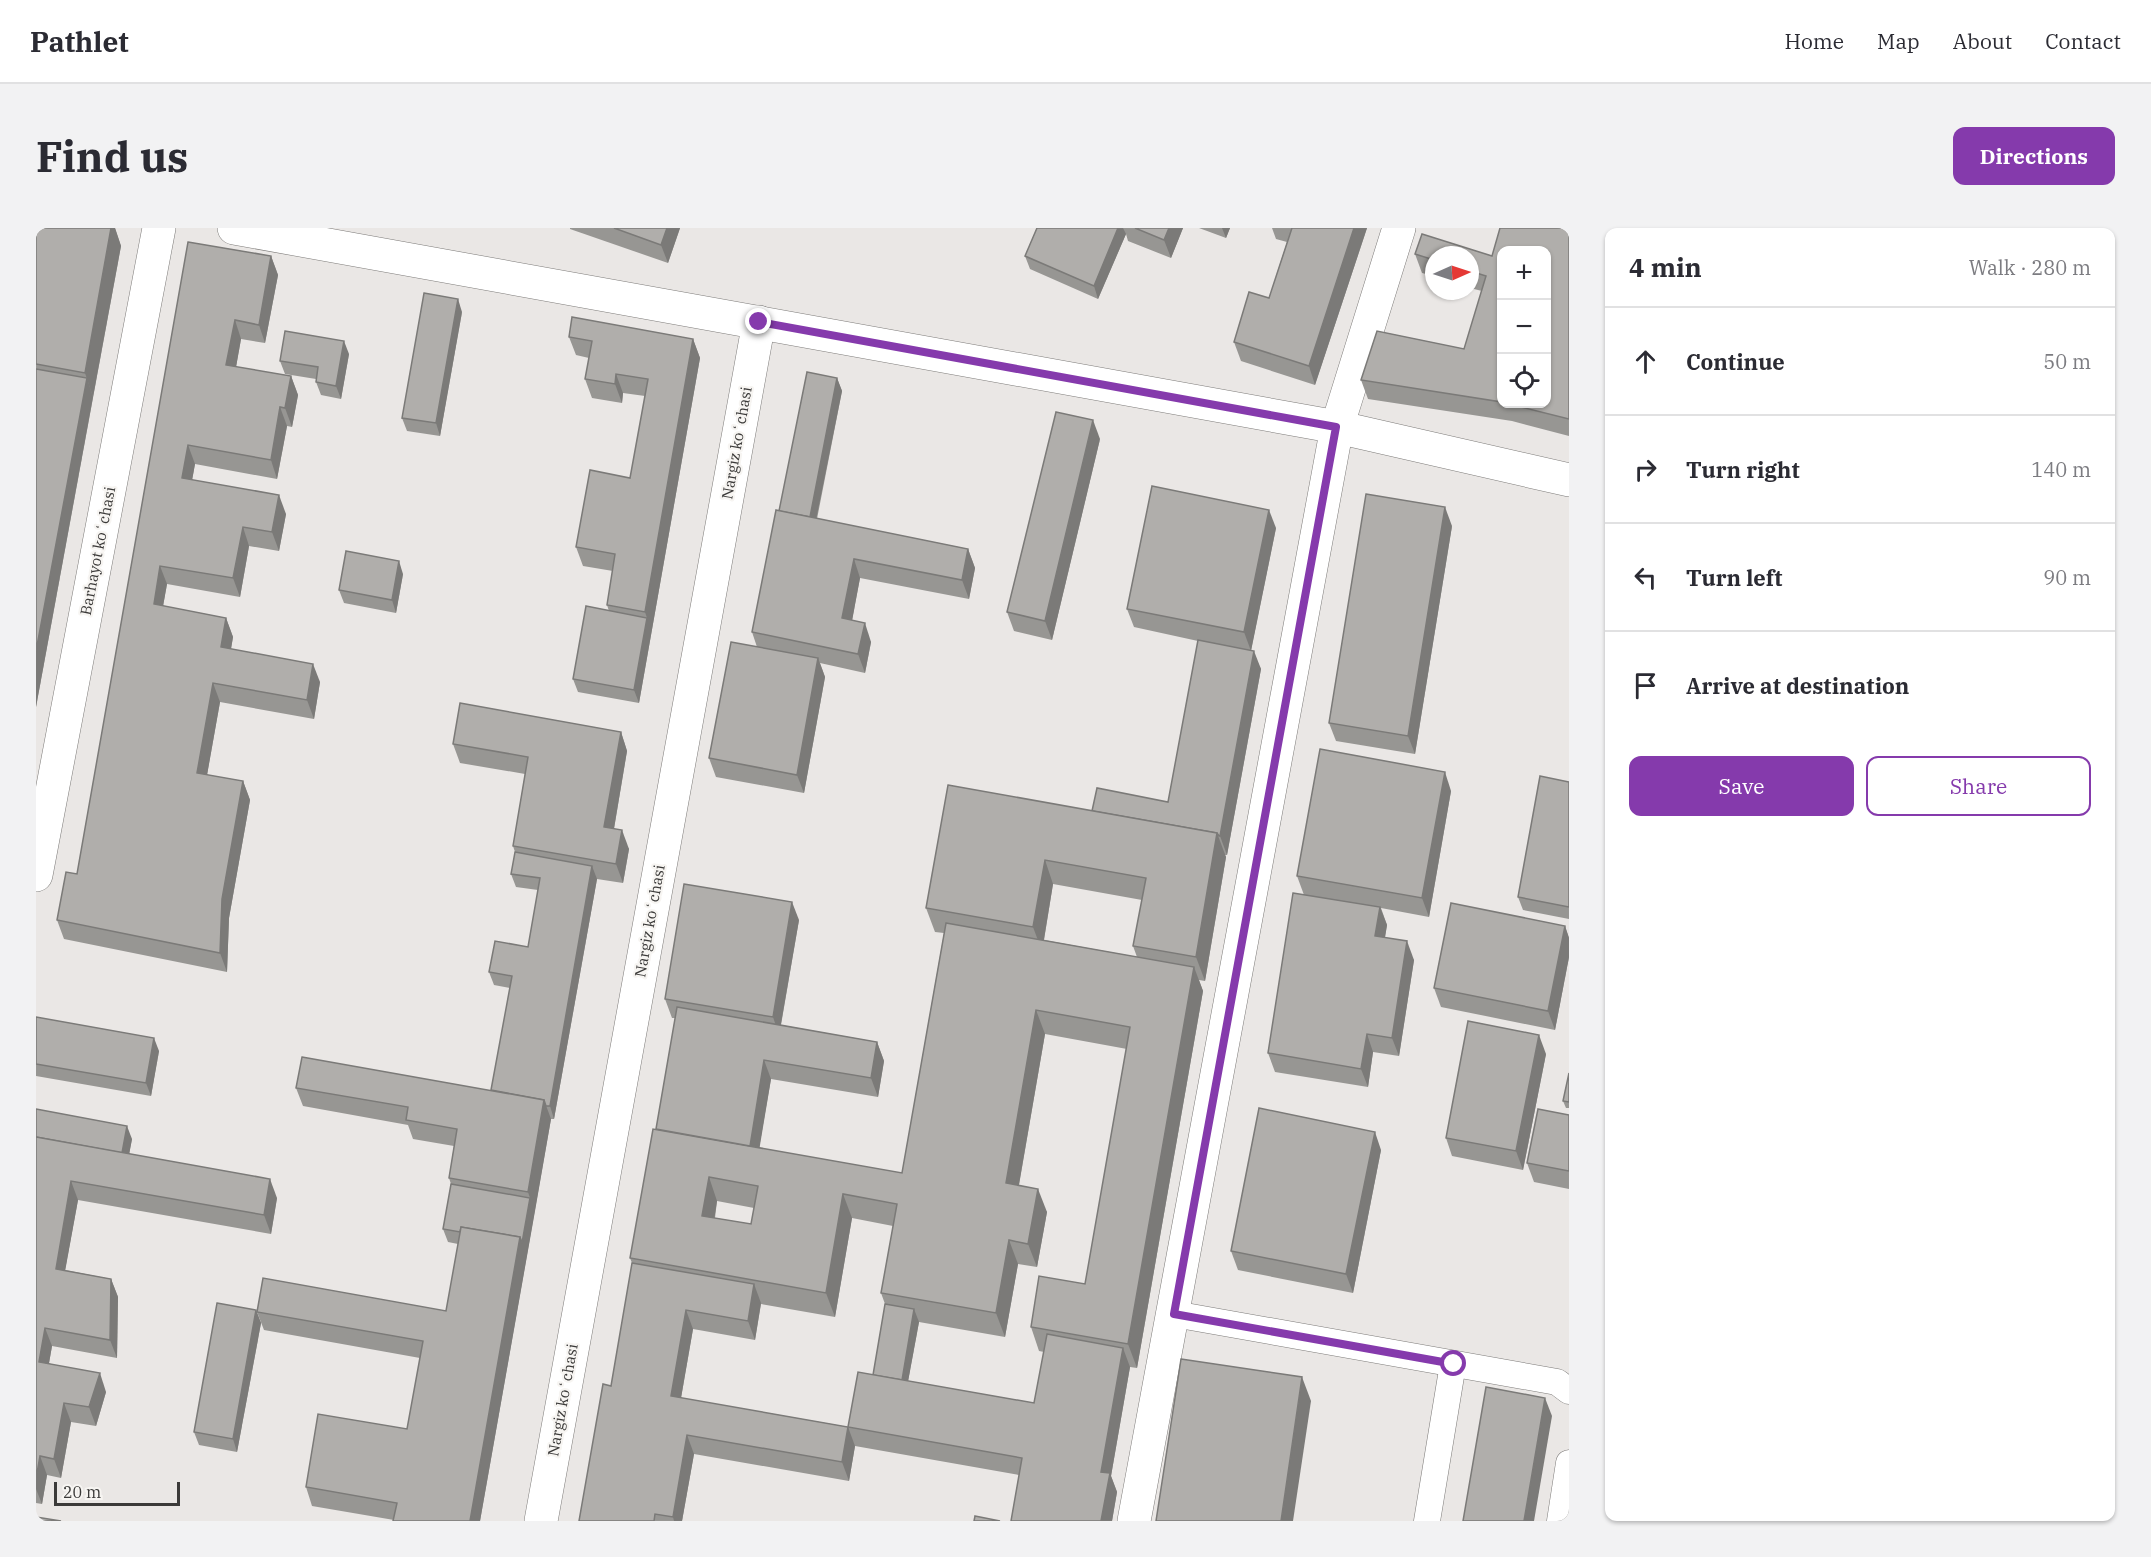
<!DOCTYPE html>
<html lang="en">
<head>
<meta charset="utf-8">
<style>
  body { margin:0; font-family:"IBM Plex Serif",serif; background:#f2f2f3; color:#2b2b33 }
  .controls { position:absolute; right:18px; top:18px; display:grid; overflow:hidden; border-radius:12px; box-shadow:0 2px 4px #0004 }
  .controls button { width:54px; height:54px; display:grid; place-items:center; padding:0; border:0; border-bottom:2px solid #e1e1e2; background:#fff; color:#2b2b33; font:30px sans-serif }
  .compass { position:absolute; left:1389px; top:18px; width:54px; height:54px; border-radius:50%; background:#fff; box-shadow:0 2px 4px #0004; rotate:87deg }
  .scale { position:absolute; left:18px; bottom:15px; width:126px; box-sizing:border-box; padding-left:6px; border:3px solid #3b3a39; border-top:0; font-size:16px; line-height:21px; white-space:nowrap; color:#3b3a39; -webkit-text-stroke:4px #f7f5f2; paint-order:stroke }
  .stop { position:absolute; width:18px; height:18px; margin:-14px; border:4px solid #853aac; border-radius:50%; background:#fff }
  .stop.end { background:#853aac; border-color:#fff; box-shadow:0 2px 6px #0008 }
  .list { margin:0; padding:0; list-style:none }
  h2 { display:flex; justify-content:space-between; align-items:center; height:78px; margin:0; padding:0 24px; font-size:26px }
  h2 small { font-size:20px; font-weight:400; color:#7c7c81 }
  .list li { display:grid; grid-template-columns:39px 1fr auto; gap:18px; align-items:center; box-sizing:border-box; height:108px; padding:0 24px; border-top:2px solid #e1e1e2 }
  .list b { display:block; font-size:22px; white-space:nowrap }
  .list em { font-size:20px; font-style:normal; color:#7c7c81 }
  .actions { display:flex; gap:12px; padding:18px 24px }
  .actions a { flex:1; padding:14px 0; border:2px solid #853aac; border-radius:12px; text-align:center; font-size:21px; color:#853aac }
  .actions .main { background:#853aac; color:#fff }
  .icon { flex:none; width:33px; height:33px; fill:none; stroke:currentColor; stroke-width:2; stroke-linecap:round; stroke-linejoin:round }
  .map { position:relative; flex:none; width:1533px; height:1293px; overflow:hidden; border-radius:12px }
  header { display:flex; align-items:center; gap:36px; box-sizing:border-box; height:84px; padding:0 30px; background:#fff; border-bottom:2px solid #e1e1e2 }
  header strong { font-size:28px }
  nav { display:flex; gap:33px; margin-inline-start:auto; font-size:21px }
  .intro { display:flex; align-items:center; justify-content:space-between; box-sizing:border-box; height:144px; padding:0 36px }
  h1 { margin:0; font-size:42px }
  .button { padding:15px 27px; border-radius:12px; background:#853aac; color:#fff; font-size:21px; font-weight:700 }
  main { display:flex; gap:36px; padding:0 36px }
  aside { flex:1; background:#fff; border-radius:12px; box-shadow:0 2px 4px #0004 }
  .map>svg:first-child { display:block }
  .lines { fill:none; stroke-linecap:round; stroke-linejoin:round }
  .service-casing { stroke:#7d7b79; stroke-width:27 }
  .minor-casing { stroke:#7d7b79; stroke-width:34 }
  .service { stroke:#fff; stroke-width:26 }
  .minor { stroke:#fff; stroke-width:33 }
  .wall { fill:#979693; fill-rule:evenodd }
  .shaded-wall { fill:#7b7a78 }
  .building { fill:#b0aeab; stroke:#7b7a78; stroke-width:1.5; fill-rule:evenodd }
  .route { stroke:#853aac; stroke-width:8 }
  .labels { text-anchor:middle; stroke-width:4.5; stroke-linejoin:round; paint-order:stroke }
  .street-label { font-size:15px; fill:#3b3a39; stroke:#f7f5f2 }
</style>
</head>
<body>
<header>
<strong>Pathlet</strong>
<nav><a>Home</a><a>Map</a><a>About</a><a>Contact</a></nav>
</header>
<div class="intro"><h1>Find us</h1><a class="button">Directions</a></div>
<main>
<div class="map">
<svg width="1533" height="1293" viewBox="0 0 1533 1293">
  <rect width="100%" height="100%" fill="#eae7e5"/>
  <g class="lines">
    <defs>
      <g id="service">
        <polyline points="1138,1086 1521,1154 1533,1163"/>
        <polyline points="1391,1293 1417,1136"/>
        <polyline points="1524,1293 1533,1235"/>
      </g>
      <g id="minor">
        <polyline points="198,0 1301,199 1533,252"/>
        <polyline points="0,647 123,0"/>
        <polyline points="505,1293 723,94"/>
        <polyline points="1098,1293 1301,199 1363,0"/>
      </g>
    </defs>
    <use href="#service" class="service-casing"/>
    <use href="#minor" class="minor-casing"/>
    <use href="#service" class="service"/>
    <use href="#minor" class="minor"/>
  </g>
  <g class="wall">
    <polygon points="0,0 79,0 85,18 0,479"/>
    <polygon points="534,0 644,0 632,35 534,1"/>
    <polygon points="1001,0 1147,0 1135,30 1092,13 1090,6 1062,71 994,41 989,28"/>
    <polygon points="1163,0 1194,0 1190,10"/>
    <polygon points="1236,0 1331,0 1279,157 1205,133 1198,114 1233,70 1251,14 1240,11"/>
    <path d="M 1464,0 L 1533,0 L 1533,208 L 1476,193 L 1332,171 L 1325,152 L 1341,103 L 1428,121 L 1446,63 L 1434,60 L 1434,27 L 1398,27 L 1398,48 L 1386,45 L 1379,26 L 1386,6 L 1456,28 ZM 1466,22 L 1510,22 L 1510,176 L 1466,176 Z"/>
    <polygon points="152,14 235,28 242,47 229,115 205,111 200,139 255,148 262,167 256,199 251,198 241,251 159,236 156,252 250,286 243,323 213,318 204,369 131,356 127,378 190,390 197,409 195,421 284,454 278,491 184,474 171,547 207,553 214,572 193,690 191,744 28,711 21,692 41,646"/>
    <polygon points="426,84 404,208 371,203 366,190"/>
    <polygon points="533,109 657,111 664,130 603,475 542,464 537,451 573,383 571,377 577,343 547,338 540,319 594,250 609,168 587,165 586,175 556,170 549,151 553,130 540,127"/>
    <polygon points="313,126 305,171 285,167 280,154 280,151 249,146 244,133"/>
    <polygon points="801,150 806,163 781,291 932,321 939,340 933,371 824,350 816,392 835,414 829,445 784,435 789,449 768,565 680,549 673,530 721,419 716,404 743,283"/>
    <polygon points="1064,211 1016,412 978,403 971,384"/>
    <polygon points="1416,298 1379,526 1300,513 1293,495"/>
    <path d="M 1240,300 L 1215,422 L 1225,441 L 1191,627 L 1189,627 L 1190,629 L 1169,753 L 1163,752 L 1167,763 L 1101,1140 L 1094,1139 L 1075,1248 L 1081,1264 L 1076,1293 L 975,1293 L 983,1247 L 819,1218 L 812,1199 L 837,1147 L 849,1076 L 845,1065 L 857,998 L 816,990 L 799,1089 L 725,1076 L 719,1112 L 657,1101 L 645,1170 L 812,1199 L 819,1218 L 813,1253 L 658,1226 L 646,1293 L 543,1293 L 575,1158 L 596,1035 L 594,1030 L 620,901 L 639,790 L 636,790 L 629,771 L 763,692 L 745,797 L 841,814 L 848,833 L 842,869 L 735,851 L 723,920 L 866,945 L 908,705 L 899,704 L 890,680 L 1056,583 L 1132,574 L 1162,413 L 1098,399 L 1091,381 ZM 1017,656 L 1106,672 L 1097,718 L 1101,729 L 1008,712 ZM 1009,806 L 1091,821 L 1049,1056 L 995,1099 L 1003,1123 L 1008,1124 L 998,1175 L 872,1153 L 883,1094 L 969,1109 L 982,1036 L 1001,1039 L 1011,984 L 983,957 ZM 681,973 L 718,980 L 715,996 L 679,990 Z"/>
    <polygon points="367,346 360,385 308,375 303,362"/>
    <polygon points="585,504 591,523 578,601 593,621 587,655 561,651 518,891 515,891 444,1293 358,1292 276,1278 270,1259 371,1201 384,1130 228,1102 221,1084 410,1083 422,1016 412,1014 407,1001 415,956 413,950 418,918 377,911 372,897 267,878 260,860 455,862 474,760 458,757 453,744 492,719 502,662 480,659 475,646 479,624 477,618 489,546 424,535 417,516"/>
    <polygon points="1533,554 1533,691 1487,682 1482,669"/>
    <polygon points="1415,563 1393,689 1345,680 1351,697 1349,709 1378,732 1363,828 1337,824 1332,859 1239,844 1232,825 1268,667 1261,648"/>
    <polygon points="1529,698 1533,710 1533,729 1519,802 1405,779 1398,760"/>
    <polygon points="0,789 123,823 115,868 0,848"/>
    <polygon points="1510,826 1487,942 1416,928 1410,910"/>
    <polygon points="1533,845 1533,880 1530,880 1527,873"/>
    <polygon points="0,881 96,911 93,926 241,970 235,1006 42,972 29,1042 75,1051 82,1069 81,1130 16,1118 13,1135 70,1164 60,1198 35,1194 25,1250 11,1247 6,1276 0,1275"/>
    <polygon points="1533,887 1533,961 1498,954 1491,935"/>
    <polygon points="1345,922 1317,1065 1202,1042 1195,1023"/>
    <polygon points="220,1082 225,1095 201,1224 163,1217 158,1204"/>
  </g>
  <g class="shaded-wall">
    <polygon points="75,0 79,0 85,18 57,169 49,145"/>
    <polygon points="631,0 644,0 632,35 625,17"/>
    <polygon points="1082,0 1087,0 1090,6 1062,71 1058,58"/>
    <polygon points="1133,0 1147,0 1135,30 1128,12"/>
    <polygon points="1186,0 1194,0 1190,10"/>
    <polygon points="1318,0 1331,0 1279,157 1273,138"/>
    <polygon points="235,28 242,47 229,115 223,97"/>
    <polygon points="422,71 426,84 404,208 400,195"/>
    <polygon points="199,92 205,111 197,156 190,137"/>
    <polygon points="657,111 664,130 603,475 598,462 611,390 609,384"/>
    <polygon points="308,113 313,126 305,171 300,158"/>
    <polygon points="580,146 587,165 586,175 579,156"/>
    <polygon points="255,148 262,167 256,199 249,180"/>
    <polygon points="51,150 57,169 0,479 0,423"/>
    <polygon points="801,150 806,163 777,307 773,294"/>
    <polygon points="244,179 251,198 241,251 235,232"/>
    <polygon points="1057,192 1064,211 1016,412 1009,393"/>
    <polygon points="152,217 159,236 153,269 146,250"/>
    <polygon points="243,267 250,286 243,323 236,304"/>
    <polygon points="1409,279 1416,298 1379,526 1372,508"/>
    <polygon points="1233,282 1240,300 1215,423 1208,404"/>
    <polygon points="207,299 213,318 204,369 197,350"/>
    <polygon points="932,321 939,340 933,371 926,352"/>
    <polygon points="818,331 824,350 813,409 806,390"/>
    <polygon points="363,333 367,346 360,385 356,372"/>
    <polygon points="124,338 131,356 124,395 118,376"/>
    <polygon points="190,390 197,409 192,438 185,419"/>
    <polygon points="829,395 835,414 829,445 822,426"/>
    <polygon points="1218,423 1225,441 1191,627 1184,608"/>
    <polygon points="782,430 789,449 768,565 761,547"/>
    <polygon points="277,436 284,454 278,491 271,472"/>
    <polygon points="177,455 184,474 168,564 161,545"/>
    <polygon points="585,504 591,523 575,618 568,599"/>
    <polygon points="1409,544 1415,563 1393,689 1386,670"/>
    <polygon points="207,553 214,572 193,690 191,744 184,725 186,671"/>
    <polygon points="586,602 593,621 587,655 580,636"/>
    <polygon points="1181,605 1190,629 1169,753 1160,729"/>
    <polygon points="1009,632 1017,656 1006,723 997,699"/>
    <polygon points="556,638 561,651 518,891 514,878"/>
    <polygon points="756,674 763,692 743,807 737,789"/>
    <polygon points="1344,679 1351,697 1346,727 1339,708"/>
    <polygon points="1529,698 1533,710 1533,729 1519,802 1512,783"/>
    <polygon points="1371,713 1378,732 1363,828 1356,810"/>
    <polygon points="1158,739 1167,763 1101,1140 1092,1116"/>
    <polygon points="1000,782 1009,806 979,979 970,955"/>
    <polygon points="1331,806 1337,824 1332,859 1325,841"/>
    <polygon points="1503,807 1510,826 1487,942 1480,923"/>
    <polygon points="118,810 123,823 115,868 110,855"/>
    <polygon points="841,814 848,833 842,869 835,850"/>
    <polygon points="728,832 735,851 720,941 713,923"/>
    <polygon points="508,872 515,891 499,983 444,1293 434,1293 484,1009 494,970 492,964"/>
    <polygon points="91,898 96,911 90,943 85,930"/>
    <polygon points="1339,904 1345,922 1317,1065 1310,1046"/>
    <polygon points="673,949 681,973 675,1012 666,988"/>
    <polygon points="234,951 241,970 235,1006 228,987"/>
    <polygon points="35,953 42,972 26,1060 20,1041"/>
    <polygon points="1002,961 1011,984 1001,1039 992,1016"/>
    <polygon points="807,966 816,990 799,1089 790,1065"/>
    <polygon points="973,1012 982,1036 969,1109 960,1085"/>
    <polygon points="75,1051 82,1069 81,1130 74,1112"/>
    <polygon points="718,1056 725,1075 719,1112 712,1093"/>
    <polygon points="878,1081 883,1094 869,1170 865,1157"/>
    <polygon points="220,1082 225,1095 201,1224 197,1211"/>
    <polygon points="650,1082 657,1101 642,1187 635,1168"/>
    <polygon points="9,1100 16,1118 10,1152 3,1134"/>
    <polygon points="1087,1120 1094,1139 1075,1248 1081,1264 1076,1293 1065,1293 1065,1244"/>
    <polygon points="64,1145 70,1164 60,1198 53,1179"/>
    <polygon points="1266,1149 1275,1173 1257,1293 1245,1293"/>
    <polygon points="1509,1170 1516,1188 1498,1293 1488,1293"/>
    <polygon points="28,1175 35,1194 25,1250 18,1231"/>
    <polygon points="812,1199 819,1218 813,1253 806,1234"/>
    <polygon points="651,1207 658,1226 646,1293 638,1293 637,1289"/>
    <polygon points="4,1228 11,1247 6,1276 0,1261 0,1251"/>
  </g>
  <g class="building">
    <polygon points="0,0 75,0 49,145 0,136"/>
    <polygon points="578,0 631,0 625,17"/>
    <polygon points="1001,0 1082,0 1058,58 989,28"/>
    <polygon points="1099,0 1133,0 1128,12"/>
    <polygon points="1256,0 1318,0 1273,138 1198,114 1213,64 1233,70"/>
    <polygon points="1464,0 1533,0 1533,191 1473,176 1510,176 1510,22 1466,22 1466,174 1325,152 1341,103 1428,121 1450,48 1434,43 1434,27 1398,27 1398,32 1379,26 1386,6 1456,28"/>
    <polygon points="152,14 235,28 223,97 199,92 190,137 255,148 249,180 244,179 235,232 152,217 146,250 243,267 236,304 207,299 197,350 124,338 118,376 190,390 185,419 277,436 271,472 177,455 161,545 207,553 186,671 184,725 21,692 30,644 41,646"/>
    <polygon points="388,65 422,71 400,195 366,190"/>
    <polygon points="536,89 657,111 609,384 571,377 579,326 540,319 554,242 594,250 612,151 580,146 579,156 549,151 556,113 533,109"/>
    <polygon points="249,103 308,113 300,158 280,154 282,139 244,133"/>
    <polygon points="0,141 51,150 0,423"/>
    <polygon points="771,144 801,150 774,289 743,283"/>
    <polygon points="1020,184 1057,192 1009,393 971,384"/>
    <polygon points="1116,258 1233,282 1208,404 1091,381"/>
    <polygon points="1330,266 1409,279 1372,508 1293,495"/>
    <polygon points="740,282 932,321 926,352 818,331 806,390 829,395 822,426 716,404"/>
    <polygon points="310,323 363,333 356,372 303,362"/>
    <polygon points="550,378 611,390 598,462 537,451"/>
    <polygon points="1162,412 1218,423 1184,608 1183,608 1181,605 1056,583 1061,560 1132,574"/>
    <polygon points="695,414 782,430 761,547 673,530"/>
    <polygon points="424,475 585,504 568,599 586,602 580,636 477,618 492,529 417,516"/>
    <polygon points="1284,521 1409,544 1386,670 1261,648"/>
    <polygon points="1504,548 1533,554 1533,679 1482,669"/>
    <polygon points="912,557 1181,605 1160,729 1097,718 1110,650 1009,632 997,699 890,680"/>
    <polygon points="479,624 556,638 514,878 510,878 508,872 455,862 476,748 453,744 459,713 492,719 504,650 475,646"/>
    <polygon points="648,656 756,674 737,789 629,771"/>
    <polygon points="1257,665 1344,679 1339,708 1371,713 1356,810 1331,806 1325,841 1232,825"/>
    <polygon points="1415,675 1529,698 1512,783 1398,760"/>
    <path d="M 910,695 L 1158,739 L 1092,1116 L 995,1099 L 1003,1048 L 1049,1056 L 1094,799 L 1000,782 L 970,955 L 1002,961 L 992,1016 L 973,1012 L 960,1085 L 845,1065 L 861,976 L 807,966 L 790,1065 L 594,1030 L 617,901 L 866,945 ZM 673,949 L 722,958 L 715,996 L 666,988 Z"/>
    <polygon points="641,779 841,814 835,850 728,832 714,918 620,901"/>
    <polygon points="0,789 118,810 110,855 0,836"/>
    <polygon points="1432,793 1503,807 1480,923 1410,910"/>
    <polygon points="266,829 508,872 492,964 413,950 421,901 370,892 372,879 260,860"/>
    <polygon points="1533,845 1533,874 1527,873"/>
    <polygon points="1223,880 1339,904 1310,1046 1195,1023"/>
    <polygon points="0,881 91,898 86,925 0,909"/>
    <polygon points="1502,881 1533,887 1533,943 1491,935"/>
    <polygon points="0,909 234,951 228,987 35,953 20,1041 75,1051 74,1112 9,1100 3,1134 64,1145 53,1179 28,1175 18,1231 4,1228 0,1251"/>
    <polygon points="415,956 494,970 486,1015 484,1009 425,999 424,1004 407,1001"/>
    <polygon points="425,999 484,1009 434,1293 357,1293 361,1275 270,1259 282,1186 371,1201 387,1113 221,1084 227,1050 410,1083"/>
    <polygon points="596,1035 718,1056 712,1093 650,1082 635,1168 812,1199 806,1234 651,1207 637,1289 619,1286 618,1293 543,1293 567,1156 575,1158"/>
    <polygon points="181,1075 220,1082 197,1211 158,1204"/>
    <polygon points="849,1076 878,1081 866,1152 837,1147"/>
    <polygon points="1011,1106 1087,1120 1065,1244 1074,1245 1065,1293 975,1293 986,1230 812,1199 822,1144 998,1175"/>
    <polygon points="1145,1131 1266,1149 1245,1293 1120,1293"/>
    <polygon points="1450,1159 1509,1170 1488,1293 1427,1293"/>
    <polygon points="939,1288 964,1293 938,1293"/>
    <polygon points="0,1289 25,1293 0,1293"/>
  </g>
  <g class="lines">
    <polyline class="route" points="723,94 1300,199 1138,1086 1418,1136"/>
  </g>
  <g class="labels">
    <g class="street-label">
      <text transform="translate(701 215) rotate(-80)" y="5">Nargiz koʻchasi</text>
      <text transform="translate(62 323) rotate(-79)" y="5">Barhayot koʻchasi</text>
      <text transform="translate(614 693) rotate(-80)" y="5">Nargiz koʻchasi</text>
      <text transform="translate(527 1172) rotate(-80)" y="5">Nargiz koʻchasi</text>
    </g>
  </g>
</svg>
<div class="controls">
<button>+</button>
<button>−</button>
<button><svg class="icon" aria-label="locate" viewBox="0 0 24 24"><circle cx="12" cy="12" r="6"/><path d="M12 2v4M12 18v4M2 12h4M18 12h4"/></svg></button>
</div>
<svg class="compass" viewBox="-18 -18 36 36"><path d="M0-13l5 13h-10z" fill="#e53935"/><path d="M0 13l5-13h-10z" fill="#7c7c81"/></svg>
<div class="scale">20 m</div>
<div class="stop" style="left:1418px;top:1136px"></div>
<div class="stop end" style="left:723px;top:94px"></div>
</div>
<aside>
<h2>4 min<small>Walk · 280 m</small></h2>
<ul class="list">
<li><svg class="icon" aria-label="ahead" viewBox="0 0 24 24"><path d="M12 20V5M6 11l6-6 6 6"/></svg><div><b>Continue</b></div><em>50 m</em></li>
<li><svg class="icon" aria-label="right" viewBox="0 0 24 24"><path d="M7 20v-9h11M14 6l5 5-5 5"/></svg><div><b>Turn right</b></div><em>140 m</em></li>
<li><svg class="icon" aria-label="left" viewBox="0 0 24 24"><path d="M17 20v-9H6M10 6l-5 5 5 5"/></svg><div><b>Turn left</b></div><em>90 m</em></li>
<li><svg class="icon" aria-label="arrive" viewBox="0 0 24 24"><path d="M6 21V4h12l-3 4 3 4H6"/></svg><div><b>Arrive at destination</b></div></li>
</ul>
<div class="actions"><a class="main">Save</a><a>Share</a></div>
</aside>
</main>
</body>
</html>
